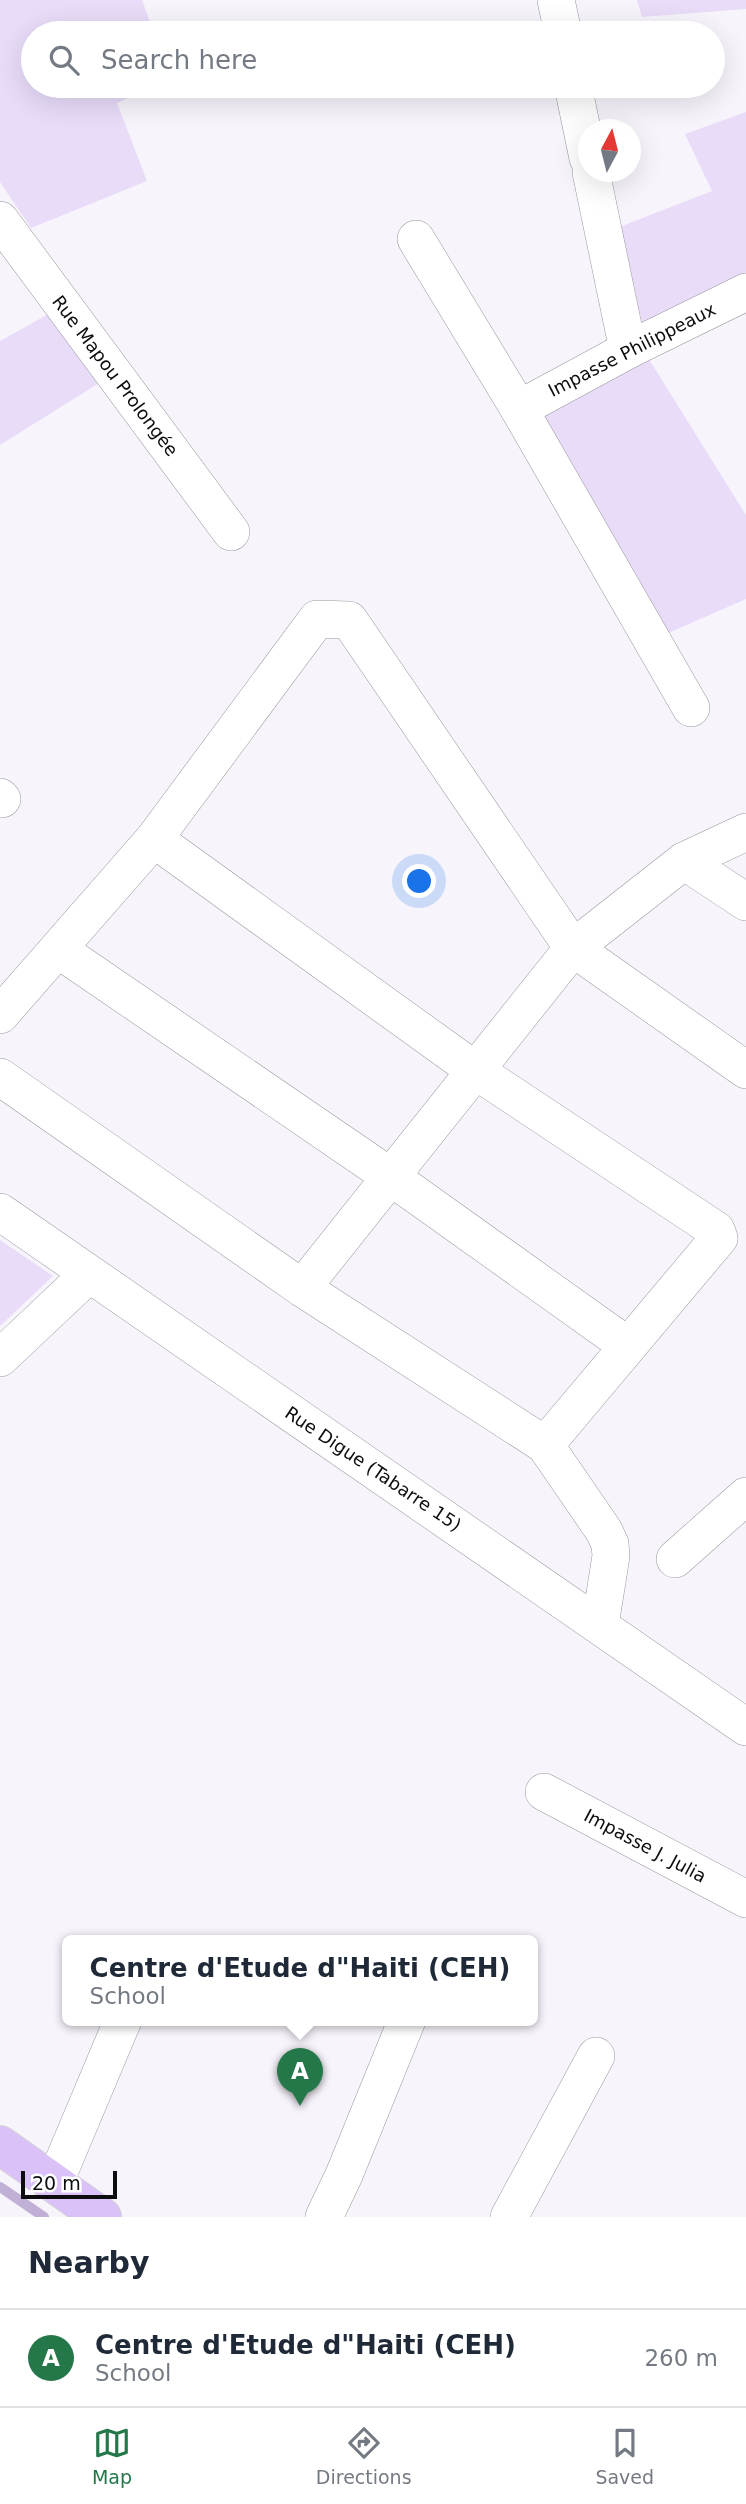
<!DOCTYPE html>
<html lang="en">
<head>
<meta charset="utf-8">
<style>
  body { margin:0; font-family:"DejaVu Sans",sans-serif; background:#f6f6f7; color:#1f2937 }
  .compass { position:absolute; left:578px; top:119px; width:63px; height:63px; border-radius:50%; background:#fff; box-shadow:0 7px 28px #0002; rotate:7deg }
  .scale { position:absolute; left:21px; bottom:18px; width:96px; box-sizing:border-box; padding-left:7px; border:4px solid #0d0c0f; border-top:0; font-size:19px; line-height:24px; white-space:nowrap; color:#0d0c0f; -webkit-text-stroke:5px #fff; paint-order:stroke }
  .you { position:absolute; left:420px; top:882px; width:24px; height:24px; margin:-18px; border:5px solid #fff; border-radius:50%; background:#1a73e8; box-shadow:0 0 0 10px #1a73e833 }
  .badge { display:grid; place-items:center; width:46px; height:46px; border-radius:50%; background:#247748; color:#fff; font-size:23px; font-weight:700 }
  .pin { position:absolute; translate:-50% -58px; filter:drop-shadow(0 2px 4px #0008) }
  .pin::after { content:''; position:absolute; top:37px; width:24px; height:21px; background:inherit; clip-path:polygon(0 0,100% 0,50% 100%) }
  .popup { position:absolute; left:62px; top:1935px; width:476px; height:91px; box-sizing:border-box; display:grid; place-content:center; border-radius:10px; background:#fff; filter:drop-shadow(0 2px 5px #0005); font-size:23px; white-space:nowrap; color:#747a83 }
  .popup b { font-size:26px; color:#1f2937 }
  .popup::after { content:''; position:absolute; left:50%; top:100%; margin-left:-14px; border:14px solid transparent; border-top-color:#fff }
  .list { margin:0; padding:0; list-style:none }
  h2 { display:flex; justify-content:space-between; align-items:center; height:91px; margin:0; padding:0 28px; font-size:30px }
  h2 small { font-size:23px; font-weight:400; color:#747a83 }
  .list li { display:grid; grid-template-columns:46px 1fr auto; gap:21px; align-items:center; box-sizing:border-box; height:98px; padding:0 28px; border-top:2px solid #e0e1e3 }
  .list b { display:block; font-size:26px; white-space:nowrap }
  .list p { margin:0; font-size:23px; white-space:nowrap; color:#747a83 }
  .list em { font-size:23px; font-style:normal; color:#747a83 }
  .icon { flex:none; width:38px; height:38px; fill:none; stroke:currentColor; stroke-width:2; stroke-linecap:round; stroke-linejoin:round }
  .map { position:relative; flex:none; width:746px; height:2217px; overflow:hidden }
  .search { position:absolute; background:#fff; box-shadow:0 7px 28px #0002; left:21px; right:21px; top:21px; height:77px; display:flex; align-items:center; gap:18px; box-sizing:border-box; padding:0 24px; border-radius:38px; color:#747a83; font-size:26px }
  .sheet { height:189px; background:#fff }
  nav { display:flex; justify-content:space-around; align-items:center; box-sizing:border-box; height:98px; border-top:2px solid #e0e1e3; background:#fff; font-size:19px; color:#747a83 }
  nav a { display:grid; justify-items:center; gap:4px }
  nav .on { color:#247748 }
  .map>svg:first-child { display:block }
  .green { fill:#e8dcf9 }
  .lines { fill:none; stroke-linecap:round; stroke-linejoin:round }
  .stream { stroke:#c0b0d6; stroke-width:10 }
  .minor-casing { stroke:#9a979e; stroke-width:38 }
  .major-casing { stroke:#d3d3d4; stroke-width:40 }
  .minor { stroke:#fff; stroke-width:37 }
  .major { stroke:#dac1f7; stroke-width:38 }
  .labels { text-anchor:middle; stroke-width:5; stroke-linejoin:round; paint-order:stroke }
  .street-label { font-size:18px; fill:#0d0c0f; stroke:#fff }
</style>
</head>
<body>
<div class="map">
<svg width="746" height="2217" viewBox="0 0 746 2217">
  <rect width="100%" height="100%" fill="#f8f4fc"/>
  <g class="green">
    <polygon points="0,0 142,0 154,33 33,33 33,86 154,86 117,103 147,181 31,228 0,182"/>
    <polygon points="637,0 746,0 746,9 642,17"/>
    <polygon points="746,112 746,278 644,329 617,228 712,191 685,134"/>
    <polygon points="52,312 104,380 0,445 0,341"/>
    <polygon points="645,353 746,515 746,599 666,634 539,416"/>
    <polygon points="0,1240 53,1276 0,1326"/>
  </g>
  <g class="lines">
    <polyline class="stream" points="0,2187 44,2217"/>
    <defs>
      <g id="minor">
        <polyline points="556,0 563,33"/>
        <polyline points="573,86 588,158"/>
        <polyline points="591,172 628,350"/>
        <polyline points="0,220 231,532"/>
        <polyline points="416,239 519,409 691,708"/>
        <polyline points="519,409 628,350 746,292"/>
        <polyline points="0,797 2,799"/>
        <polyline points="154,839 317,619 349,620 573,948 746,1070"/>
        <polyline points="684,861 746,902"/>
        <polyline points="59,950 391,1177 628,1346"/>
        <polyline points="0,1015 154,839 476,1071 716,1230 719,1238 545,1445"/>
        <polyline points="0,1077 302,1288 545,1445 604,1531 610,1544 611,1556 600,1625"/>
        <polyline points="0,1212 746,1727"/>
        <polyline points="302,1288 573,948 684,861 746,832"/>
        <polyline points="0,1358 88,1275"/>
        <polyline points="675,1559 746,1496"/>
        <polyline points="544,1792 746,1899"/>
        <polyline points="54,2184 123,2020"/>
        <polyline points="324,2217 344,2175 407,2020"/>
        <polyline points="509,2217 596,2056"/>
      </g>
      <polyline id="major" points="0,2145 102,2217"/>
    </defs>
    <use href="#minor" class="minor-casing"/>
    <use href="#major" class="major-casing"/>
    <use href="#minor" class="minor"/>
    <use href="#major" class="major"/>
  </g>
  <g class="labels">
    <g class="street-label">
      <text transform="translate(632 350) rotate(-27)" y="6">Impasse Philippeaux</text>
      <text transform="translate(115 376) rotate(53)" y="6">Rue Mapou Prolongée</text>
      <text transform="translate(373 1469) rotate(34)" y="6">Rue Digue (Tabarre 15)</text>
      <text transform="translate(645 1846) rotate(28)" y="6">Impasse J. Julia</text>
    </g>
  </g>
</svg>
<svg class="compass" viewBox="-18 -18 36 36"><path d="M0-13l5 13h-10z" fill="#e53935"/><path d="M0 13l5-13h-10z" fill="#747a83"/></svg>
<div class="scale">20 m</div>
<div class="you"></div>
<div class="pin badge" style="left:300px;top:2106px">A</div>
<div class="popup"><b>Centre d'Etude d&quot;Haiti (CEH)</b>School</div>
<div class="search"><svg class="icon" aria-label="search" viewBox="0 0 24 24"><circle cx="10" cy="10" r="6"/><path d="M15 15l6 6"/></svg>Search here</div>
</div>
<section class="sheet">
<h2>Nearby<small></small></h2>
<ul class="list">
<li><span class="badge">A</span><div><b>Centre d'Etude d&quot;Haiti (CEH)</b><p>School</p></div><em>260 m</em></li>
</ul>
</section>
<nav>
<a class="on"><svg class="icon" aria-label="map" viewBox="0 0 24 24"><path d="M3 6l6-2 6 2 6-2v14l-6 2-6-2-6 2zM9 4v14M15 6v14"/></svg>Map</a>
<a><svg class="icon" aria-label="directions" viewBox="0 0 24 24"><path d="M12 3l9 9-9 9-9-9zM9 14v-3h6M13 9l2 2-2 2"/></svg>Directions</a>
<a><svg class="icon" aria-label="saved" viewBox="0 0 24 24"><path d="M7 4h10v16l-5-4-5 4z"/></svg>Saved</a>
</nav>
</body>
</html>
